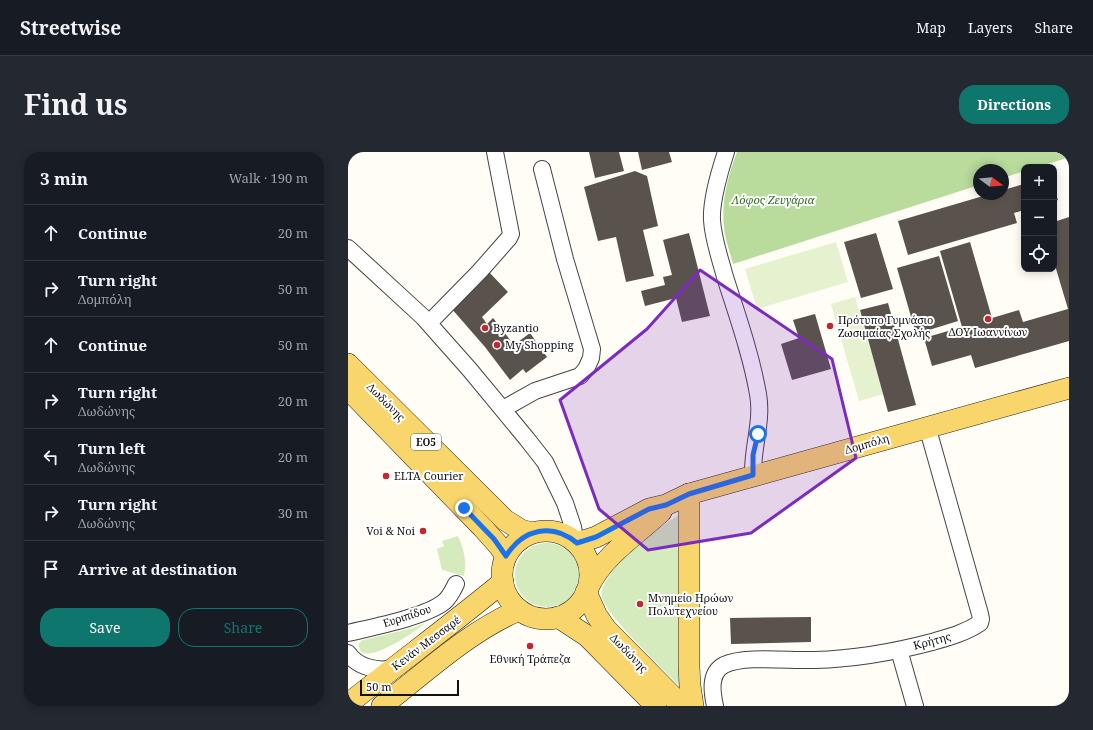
<!DOCTYPE html>
<html lang="en">
<head>
<meta charset="utf-8">
<style>
  body { margin:0; font-family:"Noto Serif",serif; background:#242831; color:#f1f3f6 }
  .controls { position:absolute; right:12px; top:12px; display:grid; overflow:hidden; border-radius:8px; box-shadow:0 2px 10px #0003 }
  .controls button { width:36px; height:36px; display:grid; place-items:center; padding:0; border:0; border-bottom:1px solid #363941; background:#171b24; color:#f1f3f6; font:20px sans-serif }
  .compass { position:absolute; left:625px; top:12px; width:36px; height:36px; border-radius:50%; background:#171b24; box-shadow:0 2px 10px #0003; rotate:106deg }
  .scale { position:absolute; left:12px; bottom:10px; width:99px; box-sizing:border-box; padding-left:4px; border:2px solid #111; border-top:0; font-size:11px; line-height:14px; white-space:nowrap; color:#111; -webkit-text-stroke:3px #fff; paint-order:stroke }
  .stop { position:absolute; width:12px; height:12px; margin:-9px; border:3px solid #1a73e8; border-radius:50%; background:#fff }
  .stop.end { background:#1a73e8; border-color:#fff; box-shadow:0 1px 4px #0008 }
  .list { margin:0; padding:0; list-style:none }
  h2 { display:flex; justify-content:space-between; align-items:center; height:52px; margin:0; padding:0 16px; font-size:17px }
  h2 small { font-size:13px; font-weight:400; color:#9ea1a6 }
  .list li { display:grid; grid-template-columns:26px 1fr auto; gap:12px; align-items:center; box-sizing:border-box; height:56px; padding:0 16px; border-top:1px solid #363941 }
  .list b { display:block; font-size:15px; white-space:nowrap }
  .list p { margin:0; font-size:13px; white-space:nowrap; color:#9ea1a6 }
  .list em { font-size:13px; font-style:normal; color:#9ea1a6 }
  .actions { display:flex; gap:8px; padding:12px 16px }
  .actions a { flex:1; padding:9px 0; border:1px solid #0f766e; border-radius:16px; text-align:center; font-size:14px; color:#0f766e }
  .actions .main { background:#0f766e; color:#fff }
  .icon { flex:none; width:22px; height:22px; fill:none; stroke:currentColor; stroke-width:2; stroke-linecap:round; stroke-linejoin:round }
  .map { position:relative; flex:none; width:721px; height:554px; overflow:hidden; border-radius:16px }
  header { display:flex; align-items:center; gap:24px; box-sizing:border-box; height:56px; padding:0 20px; background:#171b24; border-bottom:1px solid #363941 }
  header strong { font-size:19px }
  nav { display:flex; gap:22px; margin-inline-start:auto; font-size:14px }
  .intro { display:flex; align-items:center; justify-content:space-between; box-sizing:border-box; height:96px; padding:0 24px }
  h1 { margin:0; font-size:28px }
  .button { padding:10px 18px; border-radius:16px; background:#0f766e; color:#fff; font-size:14px; font-weight:700 }
  main { display:flex; gap:24px; padding:0 24px }
  aside { flex:1; background:#171b24; border-radius:16px; box-shadow:0 2px 10px #0003 }
  .map>svg:first-child { display:block }
  .green { fill:#d5ebbd }
  .forest { fill:#b9dc9c }
  .pitch { fill:#e6f2cf }
  .building { fill:#5a524d }
  .lines { fill:none; stroke-linecap:round; stroke-linejoin:round }
  .minor-casing { stroke:#444; stroke-width:18 }
  .major-casing { stroke:#222; stroke-width:22 }
  .minor { stroke:#fff; stroke-width:16 }
  .major { stroke:#f9d66b; stroke-width:21 }
  .route { stroke:#1a73e8; stroke-width:5 }
  .marked { fill:#7b2cbf; fill-opacity:0.2; stroke:#7b2cbf; stroke-width:3; stroke-linejoin:round }
  .poi-dot { fill:#c4262e; stroke:#fff; stroke-width:1.5 }
  .labels { text-anchor:middle; stroke-width:4; stroke-linejoin:round; paint-order:stroke }
  .shield { fill:#fff; stroke:#585858; stroke-width:1 }
  .shield-label { font-size:10px; font-weight:bold; fill:#111 }
  .park-label { font-size:11px; font-style:italic; fill:#2f6b1f; stroke:#fff }
  .poi-label { font-size:11px; fill:#111; stroke:#fff; text-anchor:start }
  .street-label { font-size:11px; fill:#111; stroke:#fff }
</style>
</head>
<body>
<header>
<strong>Streetwise</strong>
<nav><a>Map</a><a>Layers</a><a>Share</a></nav>
</header>
<div class="intro"><h1>Find us</h1><a class="button">Directions</a></div>
<main>
<aside>
<h2>3 min<small>Walk · 190 m</small></h2>
<ul class="list">
<li><svg class="icon" aria-label="ahead" viewBox="0 0 24 24"><path d="M12 20V5M6 11l6-6 6 6"/></svg><div><b>Continue</b></div><em>20 m</em></li>
<li><svg class="icon" aria-label="right" viewBox="0 0 24 24"><path d="M7 20v-9h11M14 6l5 5-5 5"/></svg><div><b>Turn right</b><p>Δομπόλη</p></div><em>50 m</em></li>
<li><svg class="icon" aria-label="ahead" viewBox="0 0 24 24"><path d="M12 20V5M6 11l6-6 6 6"/></svg><div><b>Continue</b></div><em>50 m</em></li>
<li><svg class="icon" aria-label="right" viewBox="0 0 24 24"><path d="M7 20v-9h11M14 6l5 5-5 5"/></svg><div><b>Turn right</b><p>Δωδώνης</p></div><em>20 m</em></li>
<li><svg class="icon" aria-label="left" viewBox="0 0 24 24"><path d="M17 20v-9H6M10 6l-5 5 5 5"/></svg><div><b>Turn left</b><p>Δωδώνης</p></div><em>20 m</em></li>
<li><svg class="icon" aria-label="right" viewBox="0 0 24 24"><path d="M7 20v-9h11M14 6l5 5-5 5"/></svg><div><b>Turn right</b><p>Δωδώνης</p></div><em>30 m</em></li>
<li><svg class="icon" aria-label="arrive" viewBox="0 0 24 24"><path d="M6 21V4h12l-3 4 3 4H6"/></svg><div><b>Arrive at destination</b></div></li>
</ul>
<div class="actions"><a class="main">Save</a><a>Share</a></div>
</aside>
<div class="map">
<svg width="721" height="554" viewBox="0 0 721 554">
  <rect width="100%" height="100%" fill="#fffdf5"/>
  <g class="green">
    <path d="M 336,360 L 336,539 C 321,522 257,463 254,445 C 250,419 315,372 336,360 Z"/>
    <path d="M 110,384 C 116,397 119,410 116,424 L 94,418 L 89,397 L 96,394 L 94,389 Z"/>
    <circle cx="199" cy="423" r="32"/>
    <path d="M 77,471 C 70,478 8,521 11,491 L 15,488 L 65,476 Z"/>
  </g>
  <path class="forest" d="M 389,0 L 721,0 L 721,7 L 719,6 L 690,15 L 676,15 L 676,19 L 655,26 L 655,18 L 631,18 L 631,33 L 385,112 C 382,100 377,87 376,76 C 373,49 380,24 389,0 Z"/>
  <g class="pitch">
    <polygon points="488,90 500,130 409,157 397,117"/>
    <polygon points="507,145 536,242 511,249 483,152"/>
  </g>
  <g class="building">
    <polygon points="241,0 271,0 276,19 247,26"/>
    <polygon points="290,0 321,0 324,10 294,18"/>
    <polygon points="287,19 299,24 310,74 295,78 306,124 278,130 268,85 250,89 236,35"/>
    <polygon points="676,32 676,58 666,61 669,71 560,103 550,69 642,42 655,42 655,38"/>
    <polygon points="706,37 710,48 706,49"/>
    <polygon points="721,65 721,189 627,216 623,203 584,214 576,186 614,175 592,99 622,90 644,166 671,158 675,170 720,157 706,110 706,70"/>
    <polygon points="341,81 362,164 334,170 328,146 297,154 293,139 317,133 315,125 324,123 315,88"/>
    <polygon points="528,81 545,137 513,146 496,90"/>
    <polygon points="591,104 610,169 568,182 549,116"/>
    <polygon points="140,119 160,140 134,165 139,172 145,166 166,193 182,181 199,205 178,221 175,217 162,228 137,195 103,156"/>
    <polygon points="540,151 568,253 540,260 512,158"/>
    <polygon points="467,162 483,217 444,228 433,192 451,186 445,168"/>
    <polygon points="463,465 463,490 383,492 382,466"/>
  </g>
  <g class="lines">
    <defs>
      <g id="minor">
        <path d="M 378,0 C 372,18 363,50 364,68 C 365,87 372,106 377,125 C 389,163 403,202 410,242 C 415,269 404,296 405,323"/>
        <polyline points="0,96 75,165 122,218 179,287 197,310 217,351 225,375 226,381 225,388"/>
        <polyline points="81,171 132,119 161,86 163,82 147,0"/>
        <polyline points="155,257 187,239 232,224 238,217 243,206 244,197 217,107 194,17"/>
        <path d="M 0,481 C 25,475 77,465 96,450 C 102,445 105,438 108,432"/>
        <polyline points="551,498 567,554"/>
        <path d="M 0,501 C 9,515 30,520 45,516"/>
        <path d="M 367,554 C 364,540 361,521 376,513 C 396,503 443,509 467,508 C 506,507 546,500 584,490 C 601,485 617,481 632,471 L 633,467 L 632,462 L 579,274"/>
      </g>
      <g id="major">
        <polyline points="0,212 157,368 173,378 184,381"/>
        <polyline points="0,237 135,376 151,394 158,404"/>
        <polyline points="341,342 341,515 342,534 345,554"/>
        <circle cx="198" cy="423" r="44"/>
        <polyline points="229,391 248,385 301,357 318,353 341,342 721,236"/>
        <path d="M 241,434 C 256,403 288,383 313,360"/>
        <polyline points="238,440 249,464 258,477 334,554"/>
        <polyline points="210,465 239,484 308,554"/>
        <path d="M 0,552 C 51,511 104,472 155,430"/>
        <path d="M 34,554 C 78,520 120,480 171,458"/>
      </g>
    </defs>
    <use href="#minor" class="minor-casing"/>
    <use href="#major" class="major-casing"/>
    <use href="#minor" class="minor"/>
    <use href="#major" class="major"/>
  </g>
  <g class="lines">
    <path class="route" d="M 116,356 L 146,387 L 158,404 C 175,377 204,370 229,391 L 248,385 L 301,357 L 318,353 L 341,342 L 405,323 L 405,303 L 410,282"/>
  </g>
  <path class="marked" d="M 352,118 L 484,207 L 508,306 L 403,381 L 300,398 L 251,357 L 212,248 L 299,177 Z"/>
  <g class="poi-dot">
    <circle cx="640" cy="167" r="4"/>
    <circle cx="482" cy="174" r="4"/>
    <circle cx="137" cy="176" r="4"/>
    <circle cx="149" cy="193" r="4"/>
    <circle cx="38" cy="324" r="4"/>
    <circle cx="75" cy="379" r="4"/>
    <circle cx="292" cy="452" r="4"/>
    <circle cx="182" cy="494" r="4"/>
  </g>
  <g class="labels">
    <rect class="shield" x="63" y="282" width="30" height="16" rx="3"/>
    <g class="shield-label">
      <text x="78" y="294">ΕΟ5</text>
    </g>
    <g class="park-label">
      <text x="425" y="52">Λόφος Ζευγάρια</text>
    </g>
    <g class="poi-label">
      <text x="490" y="172">Πρότυπο Γυμνάσιο<tspan x="490" dy="13">Ζωσιμαίας Σχολής</tspan></text>
      <text x="145" y="180">Byzantio</text>
      <text x="640" y="184" text-anchor="middle">ΔΟΥ Ιωαννίνων</text>
      <text x="157" y="197">My Shopping</text>
      <text x="46" y="328">ELTA Courier</text>
      <text x="67" y="383" text-anchor="end">Voi &amp; Noi</text>
      <text x="300" y="450">Μνημείο Ηρώων<tspan x="300" dy="13">Πολυτεχνείου</tspan></text>
      <text x="182" y="511" text-anchor="middle">Εθνική Τράπεζα</text>
    </g>
    <g class="street-label">
      <text transform="translate(38 250) rotate(45)" y="4">Δωδώνης</text>
      <text transform="translate(519 292) rotate(-16)" y="4">Δομπόλη</text>
      <text transform="translate(59 464) rotate(-18)" y="4">Ευριπίδου</text>
      <text transform="translate(584 489) rotate(-15)" y="4">Κρήτης</text>
      <text transform="translate(78 491) rotate(-37)" y="4">Κενάν Μεσσαρέ</text>
      <text transform="translate(281 501) rotate(46)" y="4">Δωδώνης</text>
    </g>
  </g>
</svg>
<div class="controls">
<button>+</button>
<button>−</button>
<button><svg class="icon" aria-label="locate" viewBox="0 0 24 24"><circle cx="12" cy="12" r="6"/><path d="M12 2v4M12 18v4M2 12h4M18 12h4"/></svg></button>
</div>
<svg class="compass" viewBox="-18 -18 36 36"><path d="M0-13l5 13h-10z" fill="#e53935"/><path d="M0 13l5-13h-10z" fill="#9ea1a6"/></svg>
<div class="scale">50 m</div>
<div class="stop" style="left:410px;top:282px"></div>
<div class="stop end" style="left:116px;top:356px"></div>
</div>
</main>
</body>
</html>
